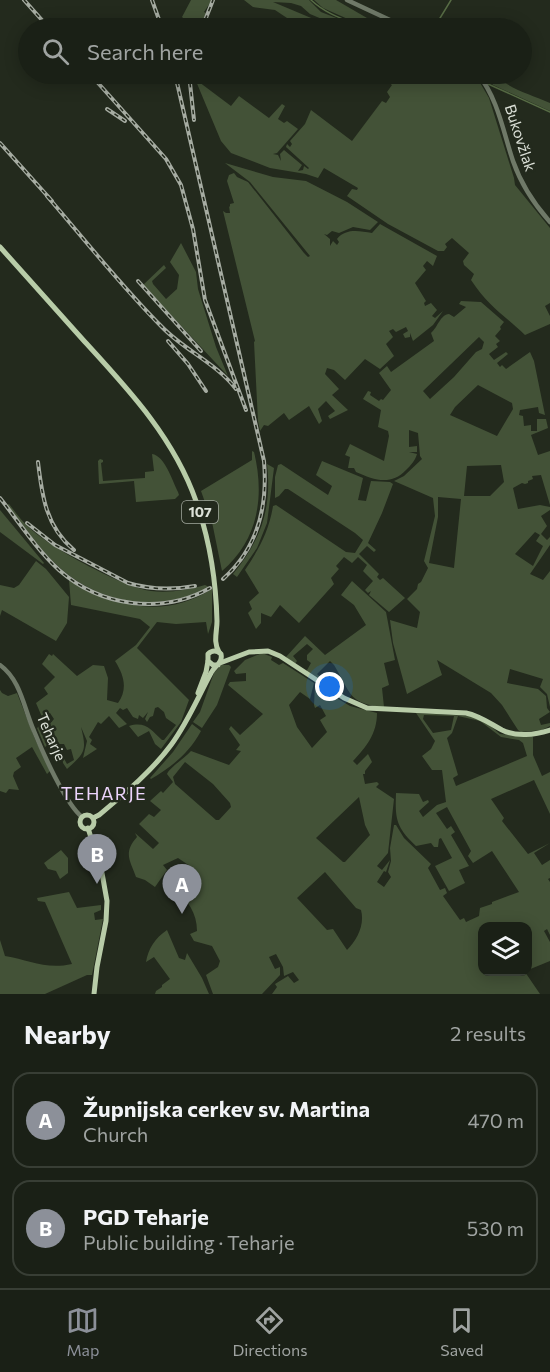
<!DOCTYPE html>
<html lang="en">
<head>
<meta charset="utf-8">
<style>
  body { margin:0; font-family:Commissioner,sans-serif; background:#272d23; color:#f1f3f6 }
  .controls { position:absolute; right:18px; bottom:18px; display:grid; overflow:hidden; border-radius:12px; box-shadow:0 3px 15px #0003 }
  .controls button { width:54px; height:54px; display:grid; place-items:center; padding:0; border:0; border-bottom:2px solid #383e35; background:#1a2016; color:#f1f3f6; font:30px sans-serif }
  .you { position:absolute; left:330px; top:687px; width:21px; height:21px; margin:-15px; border:4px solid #fff; border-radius:50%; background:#1a73e8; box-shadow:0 0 0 9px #1a73e833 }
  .badge { display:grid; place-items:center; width:39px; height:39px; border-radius:50%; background:#8c9099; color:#fff; font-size:20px; font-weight:700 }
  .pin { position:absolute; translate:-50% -50px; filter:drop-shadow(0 2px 3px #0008) }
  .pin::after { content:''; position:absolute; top:32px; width:21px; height:18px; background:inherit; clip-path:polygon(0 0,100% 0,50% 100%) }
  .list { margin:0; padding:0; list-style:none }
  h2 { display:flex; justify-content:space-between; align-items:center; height:78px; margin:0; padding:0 24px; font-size:26px }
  h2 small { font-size:20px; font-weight:400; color:#9fa3a1 }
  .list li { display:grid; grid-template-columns:39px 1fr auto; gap:18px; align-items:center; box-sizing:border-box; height:96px; margin:0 12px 12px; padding:0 12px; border:2px solid #383e35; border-radius:18px }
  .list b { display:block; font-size:22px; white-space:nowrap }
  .list p { margin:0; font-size:20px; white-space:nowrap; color:#9fa3a1 }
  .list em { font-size:20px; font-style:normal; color:#9fa3a1 }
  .icon { flex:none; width:33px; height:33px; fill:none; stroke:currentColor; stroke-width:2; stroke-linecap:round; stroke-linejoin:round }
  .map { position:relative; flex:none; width:550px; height:994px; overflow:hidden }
  .search { position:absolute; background:#1a2016; box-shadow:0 3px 15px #0003; left:18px; right:18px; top:18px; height:66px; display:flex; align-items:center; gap:15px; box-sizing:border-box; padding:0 21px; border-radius:33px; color:#9fa3a1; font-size:22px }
  .sheet { height:294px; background:#1a2016 }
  nav { display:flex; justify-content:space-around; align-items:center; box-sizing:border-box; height:84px; border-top:2px solid #383e35; background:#1a2016; font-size:16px; color:#9fa3a1 }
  nav a { display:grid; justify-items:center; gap:3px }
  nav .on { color:#8c9099 }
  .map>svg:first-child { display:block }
  .green { fill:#435237; fill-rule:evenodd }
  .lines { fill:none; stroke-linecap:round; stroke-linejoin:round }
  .stream { stroke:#576c45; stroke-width:1.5 }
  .minor { stroke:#6f7968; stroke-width:4.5 }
  .major { stroke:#b8cca8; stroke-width:5 }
  .rail-casing { stroke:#a6aca2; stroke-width:4 }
  .rail { stroke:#232a1d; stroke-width:1.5; stroke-dasharray:4.5; stroke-linecap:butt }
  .labels { text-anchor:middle; stroke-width:5; stroke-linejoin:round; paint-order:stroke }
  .shield { fill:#232a1d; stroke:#a4aaa0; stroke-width:1.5 }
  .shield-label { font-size:14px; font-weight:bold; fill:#dce1d8 }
  .street-label { font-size:15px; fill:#dce1d8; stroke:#232a1d }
  .quarter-label { font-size:18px; letter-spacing:1.5px; fill:#edd5fd; stroke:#232a1d }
</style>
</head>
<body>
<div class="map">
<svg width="550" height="994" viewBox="0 0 550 994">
  <rect width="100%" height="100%" fill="#232a1d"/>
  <g class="green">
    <polygon points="191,0 212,0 204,12 206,13 201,28 194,28 182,17"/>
    <polygon points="244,0 309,0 321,12 362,28 343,28 310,14 301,6 291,3 273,2 335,28 302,28 275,10 253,7"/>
    <polygon points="314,0 336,0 367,18 380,20 399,28 368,28 323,8"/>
    <path d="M 193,74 L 203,74 L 199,82 L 231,106 L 239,96 L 269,118 L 282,104 L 285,106 L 278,119 L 284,123 L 287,121 L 298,129 L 277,153 L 273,154 L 278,155 L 281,161 L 280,154 L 284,150 L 302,165 L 298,171 L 303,170 L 304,166 L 308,169 L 309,168 L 286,147 L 287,144 L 290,147 L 292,144 L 290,141 L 305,124 L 311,110 L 352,141 L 382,101 L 386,103 L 390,97 L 387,92 L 392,85 L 377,74 L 463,74 L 479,81 L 489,98 L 514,178 L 515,185 L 550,228 L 550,303 L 545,306 L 550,316 L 550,324 L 525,335 C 504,315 488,306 471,280 L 474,274 L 464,265 L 463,261 L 469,253 L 452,238 L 445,244 L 447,247 L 444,251 L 438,251 L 388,224 L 347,196 L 352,189 L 357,190 L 358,188 L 324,168 L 318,178 L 306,174 L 270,168 L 231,153 L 221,141 Z"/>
    <path d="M 484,74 L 494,74 C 509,89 530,94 550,103 L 550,111 L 493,85 Z"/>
    <path d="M 225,163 L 273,177 L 306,181 L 347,202 L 378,222 L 370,230 L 353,227 L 339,233 L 332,231 L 327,235 L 324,234 L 330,239 L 330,246 L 333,241 L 337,245 L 339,242 L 337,239 C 346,228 359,231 372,233 L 380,224 L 437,256 L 433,266 L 427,261 L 423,266 L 426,270 L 415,283 L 426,301 L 424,303 L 425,306 L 431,303 L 437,310 L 432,316 L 435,318 L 443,311 L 433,325 L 413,341 L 410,333 L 410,337 L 405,338 L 403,334 L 408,331 L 406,327 L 396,332 L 393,329 L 389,331 L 393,337 L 386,344 L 394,356 L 380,369 L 365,359 L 345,380 L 334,370 L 327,368 L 325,374 L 339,389 L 332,395 L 348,410 L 330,419 L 328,416 L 335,411 L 326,401 L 318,409 L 322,421 L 319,424 L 309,406 L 289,420 L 284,413 L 268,426 L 264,425 L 260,431 L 258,421 L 254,342 L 255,341 L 223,211 L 226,213 L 230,213 L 229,206 L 230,207 L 230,204 L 234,203 L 227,181 L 229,175 L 234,173 L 237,177 L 248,182 L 304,253 L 308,257 L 310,256 L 250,182 Z"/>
    <polygon points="181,243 196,272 198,289 216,347 228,376 143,285 164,265 166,268 152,281 153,284 166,299 177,289 179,275 170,262"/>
    <path d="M 461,301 L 481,302 L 504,322 L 500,327 L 501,329 L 495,336 L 500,341 L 496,344 L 498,347 L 489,354 L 494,360 L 506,352 L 508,354 L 497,363 L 500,367 L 502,365 L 506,369 L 530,352 L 534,361 L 545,415 L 539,413 L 538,407 L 520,410 L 519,415 L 523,416 L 524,426 L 531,425 L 531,431 L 537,431 L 537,419 L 546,419 L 548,428 L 531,435 L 538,455 L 550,451 L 550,505 L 541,475 L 532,476 L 533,479 L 528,481 L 528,483 L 525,484 L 522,483 L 513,488 L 518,509 L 540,505 L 550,507 L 550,510 L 541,516 L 547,526 L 541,534 L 547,540 L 550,537 L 550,545 L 530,574 L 543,580 L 550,571 L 550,707 L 547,694 L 540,687 L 543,679 L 510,669 L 507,683 L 538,689 L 546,696 L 547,708 L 550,712 L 539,719 L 541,725 L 550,723 L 550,726 L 542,730 L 521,732 L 518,730 L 502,705 L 491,693 L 437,660 L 442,675 L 407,694 L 393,643 L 390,620 L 417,628 L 420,612 L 407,599 L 417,589 L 418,584 L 421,582 L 428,568 L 424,561 L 435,516 L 433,498 L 394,481 L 404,476 L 422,459 L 420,456 L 418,433 L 409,430 L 409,447 L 417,446 L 417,452 L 409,452 L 417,454 C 415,461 411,465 406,470 C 391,486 374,480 356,472 L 354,468 L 348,468 L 350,457 L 345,455 L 350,444 L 384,461 L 389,436 L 388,431 L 378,427 L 381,410 L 363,399 L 368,391 L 371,392 L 370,395 L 379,401 L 381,399 L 383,400 L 391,390 L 379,373 L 387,366 L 391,372 L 434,341 L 431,333 C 438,327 440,315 449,314 L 454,317 L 466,307 L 459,304 ZM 479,337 L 484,342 L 482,349 L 476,352 L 454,377 L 430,399 L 423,391 ZM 478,385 L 512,403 L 513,409 L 497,436 L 450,415 L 455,407 ZM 501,465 L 504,482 L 490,496 L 464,496 L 467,466 ZM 438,497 L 461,499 L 454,568 L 429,563 L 438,517 ZM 535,532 L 540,535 L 536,541 L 543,546 L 533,566 L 515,554 Z"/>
    <path d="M 252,451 L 254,452 C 265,497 258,540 222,571 L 212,522 L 201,491 L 252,460 Z"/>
    <path d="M 152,454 C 165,456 172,480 178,492 L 179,495 L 175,499 L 136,502 L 134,481 L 99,484 L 98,461 L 100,459 L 103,460 L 103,462 L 101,463 L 103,481 L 145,478 L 145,472 L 154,471 Z"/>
    <path d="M 322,461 L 363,478 L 358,500 L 366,501 L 371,481 L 390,482 L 393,484 L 382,513 L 368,543 L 376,550 L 374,552 L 367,546 L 359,554 L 379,574 L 377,577 L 380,580 L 383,578 L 405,598 L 389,612 L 369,595 L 371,591 L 368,593 L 365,590 L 373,581 L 363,571 L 367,565 L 358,557 L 352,563 L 344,557 L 336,566 L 339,569 L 331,578 L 334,584 L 299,623 L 280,605 L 271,617 L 261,613 L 261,623 L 256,629 L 248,613 L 252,609 L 249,602 L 259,593 L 245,570 C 259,549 269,531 273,506 L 276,505 L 346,552 L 355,553 L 363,540 L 355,533 L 288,489 L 285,489 L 279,496 L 275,498 L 275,477 L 278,465 L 281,464 L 328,495 L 332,486 L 316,475 Z"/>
    <path d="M 267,464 L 274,468 L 267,523 L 257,548 L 237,577 L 233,574 C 261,540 272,509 267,464 Z"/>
    <path d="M 9,504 C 16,513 23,523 33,531 C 55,550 123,587 151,591 C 170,593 187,590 205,585 L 209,587 C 160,614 98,604 58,566 C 38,548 24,525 7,505 Z"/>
    <polygon points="0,510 44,563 43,564 0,532"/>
    <polygon points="36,561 46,569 69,597 67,623 56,641 2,610 0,616 0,585 14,588 19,585"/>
    <path d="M 69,580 C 116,606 163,620 212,589 L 212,622 L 208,634 L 206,622 L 176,624 L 157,622 L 137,648 L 189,700 L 181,722 L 161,749 L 155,744 L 149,731 L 138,737 L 129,726 C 146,721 151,730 162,740 L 164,740 L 176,725 L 166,718 L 164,712 L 158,707 L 155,708 L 153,716 L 150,717 L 147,722 L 145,719 L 148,712 L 143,718 L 139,715 L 138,719 L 133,717 L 127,708 L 123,710 L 120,708 L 116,713 L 127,724 L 119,728 L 109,716 L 101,724 L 98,722 L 89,737 L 92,740 L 90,744 L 97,749 L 83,758 L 87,741 L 81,727 C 87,751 85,753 67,769 L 63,763 L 62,755 L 67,764 L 74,760 L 71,749 L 67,750 L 64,744 L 59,744 L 54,735 L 48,739 L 50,743 L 45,747 L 37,728 L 43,723 L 48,726 L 54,719 L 50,713 L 48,714 L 46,711 L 42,717 L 36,703 L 48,694 L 44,688 L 55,677 L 42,664 L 49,654 L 52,656 L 53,654 L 77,676 L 93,665 L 104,666 L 108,678 L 107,700 L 118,703 C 128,689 124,675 115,661 L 136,645 L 150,627 L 140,619 L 71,605 Z"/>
    <path d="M 352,581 L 386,612 L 395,660 L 384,663 L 389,685 L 382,688 L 384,707 C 348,704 351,693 334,665 L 330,661 L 317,674 L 322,679 L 321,681 L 306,672 L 311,663 L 307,660 L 307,655 L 313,649 L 307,644 L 293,656 L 297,661 L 295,664 L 286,657 L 305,636 L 325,655 L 366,625 L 354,605 L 341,595 Z"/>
    <path d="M 262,653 L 272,657 L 271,660 L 279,665 L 283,663 L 314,683 L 310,699 L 300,692 L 289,705 L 297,727 L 312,748 L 327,732 L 320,720 L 326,716 L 320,705 L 315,708 L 314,705 L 315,685 L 350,706 L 377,713 C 377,734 366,747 353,761 L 357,765 L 368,754 L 372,762 L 365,771 L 365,774 L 363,774 L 365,784 L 377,782 L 379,784 L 376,787 L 394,799 L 388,853 L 377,866 L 382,870 L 390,860 L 386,872 L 384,871 L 377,882 L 384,887 L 391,877 L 388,872 L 391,861 L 390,848 L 394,825 L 396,825 L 404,838 L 431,864 L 428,868 L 440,890 L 445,888 L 447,893 L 443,896 L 460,920 L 464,918 L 466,922 L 479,916 L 480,908 L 492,904 L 492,902 L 519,892 L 492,851 L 473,863 L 468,856 L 471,851 L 447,807 L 436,813 L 447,829 L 451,826 L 455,832 L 451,835 L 469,866 L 459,870 L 465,883 L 449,891 L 435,866 L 452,858 L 441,838 L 439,839 L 438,847 L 434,847 L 431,843 L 416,846 C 396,827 395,819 396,793 L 419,794 L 423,802 L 428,800 L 429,802 L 419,811 L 423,817 L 437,805 L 446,802 L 442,770 L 432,770 L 422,756 L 431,749 L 435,741 L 416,713 L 471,716 L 487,723 L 500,734 L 533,737 L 533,755 L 542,776 L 550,772 L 550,814 L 534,780 L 491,799 L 504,818 L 502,821 L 528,854 L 550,843 L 534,853 L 542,865 L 550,860 L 550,878 L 548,879 L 550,882 L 550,935 L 547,929 L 544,931 L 550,942 L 550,961 L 528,970 L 528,926 L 482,926 L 482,972 L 525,972 L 540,994 L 272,994 L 277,987 L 275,984 L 288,976 L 294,983 L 299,980 L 293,972 L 284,976 L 283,967 L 276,954 L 269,957 L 275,969 L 280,967 L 280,975 L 262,994 L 213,994 L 206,975 L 218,967 L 220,961 L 212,946 L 194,941 L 190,934 L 197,931 C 197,913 188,901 175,889 L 193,868 L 178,858 L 163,865 L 167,870 L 155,887 L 145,880 L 136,877 C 130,860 123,853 137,837 L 135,833 L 153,849 L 159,843 L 139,824 L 149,814 L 154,817 L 161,810 L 150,801 L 161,791 L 163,793 L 173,782 L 167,774 C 170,767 184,759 191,751 L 229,765 L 241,751 L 236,750 L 240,745 L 229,729 L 231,726 L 240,735 L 263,714 L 228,685 L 230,682 L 246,681 L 246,673 L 236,674 L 234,671 L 245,660 ZM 424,715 L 454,716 L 451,730 L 433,733 L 423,719 ZM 458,716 L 480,721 L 501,737 L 519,740 L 523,743 L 527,756 L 456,786 L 453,778 L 458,775 L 447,738 L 452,733 ZM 185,762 L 213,784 L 230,803 L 231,807 L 219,820 L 216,820 L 175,784 L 173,777 ZM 359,797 L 365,825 L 370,835 L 345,862 L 343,862 L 316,838 ZM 325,872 L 356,908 L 361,910 C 365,925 357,940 347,950 L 333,929 L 327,930 L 297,898 Z"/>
    <polygon points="221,665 229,665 231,667 217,705 202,728 193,722 200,712 214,673"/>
    <polygon points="0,690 2,693 8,696 17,693 35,739 50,771 47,774 32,747 16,758 21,767 14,772 13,776 19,790 9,789 6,793 0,791"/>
    <path d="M 192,724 L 201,731 C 189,753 173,766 151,779 L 150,778 L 173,752 Z"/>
    <polygon points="61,850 68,858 68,873 60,879 56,871 48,869 44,863"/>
    <path d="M 69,892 L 77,908 L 101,905 L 101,910 L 94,913 L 95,920 L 103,919 L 92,975 L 87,975 L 45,994 L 0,994 L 0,940 L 5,956 C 29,960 46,970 72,964 L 45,902 L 38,901 L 37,898 Z"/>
    <path d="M 167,930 L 179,958 L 185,960 L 187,953 L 202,978 L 209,994 L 155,994 L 156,991 L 162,987 L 162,985 L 170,979 L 154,957 L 146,962 C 148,949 155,938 167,930 Z"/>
  </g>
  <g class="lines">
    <g class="stream">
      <path d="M 311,0 C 327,15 346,20 366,28"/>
      <polyline points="434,28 451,0"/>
      <polyline points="466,74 481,81"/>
      <polyline points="488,84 550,112"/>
    </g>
    <g class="minor">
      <polyline points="347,0 407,28"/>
      <path d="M 478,74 C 498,99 503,131 513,161 C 521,184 534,204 550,222"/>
      <path d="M 0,665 C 21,680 24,709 34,731 C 43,753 65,803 82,817"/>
    </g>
    <g class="major">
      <path d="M 0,247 C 28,278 56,310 85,342 C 129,390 174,438 196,501 C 210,541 216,579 217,621 C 217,632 213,642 219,652"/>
      <path d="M 220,663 L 249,652 L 268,651 L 280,656 L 344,698 L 367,708 L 466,713 C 480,716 489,723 502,730 C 516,737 535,735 550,730"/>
      <polyline points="198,693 206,672 208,661"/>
      <circle cx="87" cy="822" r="7"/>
      <path d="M 93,818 L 99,815 C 124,794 151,772 171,745 C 188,722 198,697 211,673 C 215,665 223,663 221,654 C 217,650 212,650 208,654 L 208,661 L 213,665 L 218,665"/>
      <polyline points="88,828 102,873 107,901 106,921 97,967 94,994"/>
    </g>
    <defs>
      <g id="rail">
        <polyline points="24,0 49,28"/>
        <polyline points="152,0 162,28"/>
        <polyline points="202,28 213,0"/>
        <polyline points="90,74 166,159 181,185 193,229 205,300 246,410"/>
        <path d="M 175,74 L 264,461 C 268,507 258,548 223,579"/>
        <polyline points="189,74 194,120"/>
        <polyline points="107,109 125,121"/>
        <polyline points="0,143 52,201"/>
        <path d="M 47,196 C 85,240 121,286 162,327 C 184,350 216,363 236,389"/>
        <polyline points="138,281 201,351"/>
        <polyline points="168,341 188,364 206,391"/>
        <path d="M 38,462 C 42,496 46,527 74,550"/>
        <path d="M 0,498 C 19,522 36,549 59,570 C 101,607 162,615 210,588"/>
        <path d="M 27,523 L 55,545 L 128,583 C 151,590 172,590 195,586"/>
      </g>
    </defs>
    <use href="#rail" class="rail-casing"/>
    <use href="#rail" class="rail"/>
  </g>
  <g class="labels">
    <rect class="shield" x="182" y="501" width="36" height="22" rx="4.5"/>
    <g class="shield-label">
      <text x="200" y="517">107</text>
    </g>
    <g class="street-label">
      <text transform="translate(520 138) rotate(72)" y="5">Bukovžlak</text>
      <text transform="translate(51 737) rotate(66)" y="5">Teharje</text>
    </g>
    <g class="quarter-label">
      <text x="104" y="800">TEHARJE</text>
    </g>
  </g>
</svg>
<div class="controls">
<button><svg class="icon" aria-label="layers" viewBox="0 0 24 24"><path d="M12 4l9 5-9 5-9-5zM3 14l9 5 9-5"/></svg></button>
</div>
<div class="you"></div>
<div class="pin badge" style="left:182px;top:914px">A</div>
<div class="pin badge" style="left:97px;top:884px">B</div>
<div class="search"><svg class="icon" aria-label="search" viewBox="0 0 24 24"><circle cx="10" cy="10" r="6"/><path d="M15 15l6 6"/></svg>Search here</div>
</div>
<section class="sheet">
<h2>Nearby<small>2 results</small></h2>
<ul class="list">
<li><span class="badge">A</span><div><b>Župnijska cerkev sv. Martina</b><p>Church</p></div><em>470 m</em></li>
<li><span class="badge">B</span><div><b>PGD Teharje</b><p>Public building · Teharje</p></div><em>530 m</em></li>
</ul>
</section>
<nav>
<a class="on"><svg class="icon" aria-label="map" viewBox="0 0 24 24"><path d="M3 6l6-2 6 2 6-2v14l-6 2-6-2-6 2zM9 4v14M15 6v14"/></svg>Map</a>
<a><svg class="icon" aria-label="directions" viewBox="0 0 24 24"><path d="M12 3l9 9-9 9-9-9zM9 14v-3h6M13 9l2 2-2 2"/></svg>Directions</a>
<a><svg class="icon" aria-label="saved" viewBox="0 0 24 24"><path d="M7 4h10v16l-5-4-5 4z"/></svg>Saved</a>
</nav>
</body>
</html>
